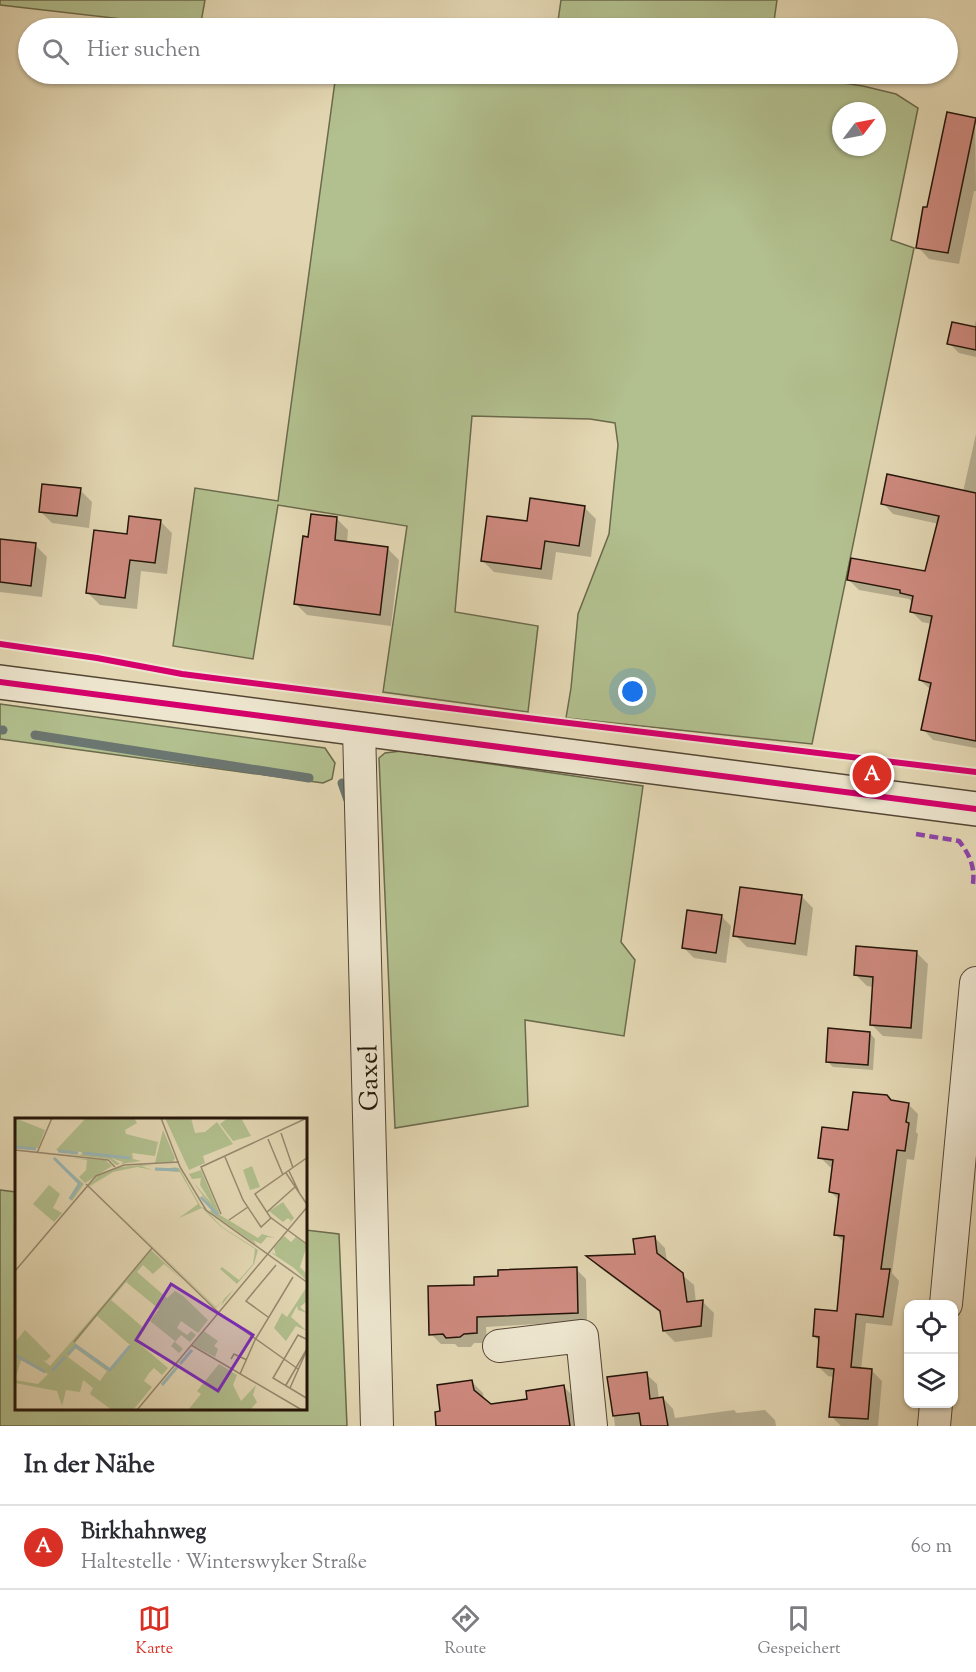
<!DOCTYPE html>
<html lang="de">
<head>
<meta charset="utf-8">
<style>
  body { margin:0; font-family:"Sorts Mill Goudy",serif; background:#f2f2f3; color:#2b2b33 }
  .controls { position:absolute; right:18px; bottom:18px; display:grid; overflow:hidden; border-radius:12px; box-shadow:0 2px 4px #0004 }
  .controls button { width:54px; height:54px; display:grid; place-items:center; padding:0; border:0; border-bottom:2px solid #e1e1e2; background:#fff; color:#2b2b33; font:30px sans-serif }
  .compass { position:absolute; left:832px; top:102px; width:54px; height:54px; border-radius:50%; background:#fff; box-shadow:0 2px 4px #0004; rotate:58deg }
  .you { position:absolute; left:633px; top:692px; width:21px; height:21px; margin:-15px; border:4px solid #fff; border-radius:50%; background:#1a73e8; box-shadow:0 0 0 9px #1a73e833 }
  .badge { display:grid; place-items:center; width:39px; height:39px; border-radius:50%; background:#d93025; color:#fff; font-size:20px; font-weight:700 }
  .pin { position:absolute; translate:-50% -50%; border:3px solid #fff; box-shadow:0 2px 6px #0006 }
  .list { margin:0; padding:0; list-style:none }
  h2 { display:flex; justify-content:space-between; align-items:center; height:78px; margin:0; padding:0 24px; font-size:26px }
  h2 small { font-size:20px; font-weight:400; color:#7c7c81 }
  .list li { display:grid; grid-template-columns:39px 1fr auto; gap:18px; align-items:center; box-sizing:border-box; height:84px; padding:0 24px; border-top:2px solid #e1e1e2 }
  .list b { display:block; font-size:22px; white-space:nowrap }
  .list p { margin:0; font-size:20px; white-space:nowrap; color:#7c7c81 }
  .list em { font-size:20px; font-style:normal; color:#7c7c81 }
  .icon { flex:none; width:33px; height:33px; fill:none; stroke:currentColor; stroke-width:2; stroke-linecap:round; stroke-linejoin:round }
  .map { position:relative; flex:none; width:976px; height:1426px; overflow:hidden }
  .search { position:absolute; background:#fff; box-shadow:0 2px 4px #0004; left:18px; right:18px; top:18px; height:66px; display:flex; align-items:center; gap:15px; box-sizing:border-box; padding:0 21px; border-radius:33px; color:#7c7c81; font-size:22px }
  .sheet { height:162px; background:#fff }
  nav { display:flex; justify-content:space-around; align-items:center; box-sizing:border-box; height:84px; border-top:2px solid #e1e1e2; background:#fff; font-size:16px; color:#7c7c81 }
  nav a { display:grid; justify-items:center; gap:3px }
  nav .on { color:#d93025 }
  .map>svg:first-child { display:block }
  .green { fill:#b2bf8e; stroke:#6b6a4c; stroke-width:1.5; fill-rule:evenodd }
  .shadow { fill:#0003 }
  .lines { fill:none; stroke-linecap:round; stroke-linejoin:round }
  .stream { stroke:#6b7671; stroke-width:9 }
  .building { fill:#ce8a7f; stroke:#241509; stroke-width:1.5 }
  .minor-casing { stroke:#544634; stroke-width:34 }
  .tertiary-casing { stroke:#544634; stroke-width:36 }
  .minor { stroke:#ede5ce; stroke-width:32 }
  .tertiary { stroke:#ede5ce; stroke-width:33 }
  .quiet { stroke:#8e44ad; stroke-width:4.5; stroke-dasharray:9 4.5; stroke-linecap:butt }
  .cycleway-casing { stroke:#ede5ce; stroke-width:10 }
  .cycleway { stroke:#d6006c; stroke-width:6 }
  .labels { text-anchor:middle; stroke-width:4.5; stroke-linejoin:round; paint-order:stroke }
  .street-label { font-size:26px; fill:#241509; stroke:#ede5ce }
  .inset-river { fill:none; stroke:#9ab7b7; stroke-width:3 }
  .inset-road { fill:none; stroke:#97896f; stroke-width:1.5 }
  .view { fill:#7b2cbf; fill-opacity:0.15; stroke:#7b2cbf; stroke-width:3 }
  .inset-edge { fill:none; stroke:#241509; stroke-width:3 }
</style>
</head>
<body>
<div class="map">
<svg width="976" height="1426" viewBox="0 0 976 1426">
  <rect width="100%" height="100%" fill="#e3d7b3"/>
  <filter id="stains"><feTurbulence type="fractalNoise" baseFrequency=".00333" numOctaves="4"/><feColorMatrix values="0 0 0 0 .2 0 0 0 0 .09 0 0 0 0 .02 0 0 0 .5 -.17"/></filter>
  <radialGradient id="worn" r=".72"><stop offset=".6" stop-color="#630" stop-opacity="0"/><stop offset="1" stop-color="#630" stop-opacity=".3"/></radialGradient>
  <g class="green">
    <polygon points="0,0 205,0 200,28 0,5"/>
    <polygon points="561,0 777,0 773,28 557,28"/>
    <polygon points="353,23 386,24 416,28 346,28"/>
    <path d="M 336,74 L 785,74 L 863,86 L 896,94 L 918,108 L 891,240 L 914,248 L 812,744 L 566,718 L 571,688 L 578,614 L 609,534 L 618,445 L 615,423 L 590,419 L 472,416 L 455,612 L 538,626 L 528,712 L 383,692 L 407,526 L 278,505 L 253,659 L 173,646 L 195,488 L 278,501 ZM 841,111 L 877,111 L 877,147 L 841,147 Z"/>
    <polygon points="0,704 325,748 335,763 332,779 323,783 0,739"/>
    <polygon points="401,751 643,786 621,942 635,960 624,1036 525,1020 528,1106 395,1128 379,758 385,753"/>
    <polygon points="0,1190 16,1192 16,1410 306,1410 306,1230 339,1234 347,1426 0,1426"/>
  </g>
  <g class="shadow">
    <polygon points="975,120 976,191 974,191 959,264 929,259 918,247 929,209"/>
    <polygon points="976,320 976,357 959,353 949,343 974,328"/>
    <polygon points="976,434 976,748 933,740 923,729 931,690 920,680 932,624 922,622 911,611 913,603 909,599 859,590 849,580 927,573 939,524 893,514 883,503 963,492"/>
    <polygon points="80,490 92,502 89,528 52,523 40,511"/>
    <polygon points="584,507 596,519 591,557 556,552 552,580 494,572 482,560 528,522"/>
    <polygon points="337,519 348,530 347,543 388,549 399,560 391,626 307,615 296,604"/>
    <polygon points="160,521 172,533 167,574 141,571 137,609 100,605 88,593 129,536"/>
    <polygon points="0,540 35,545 47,557 42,597 0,592"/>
    <polygon points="801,896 813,908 807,956 747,947 735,935"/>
    <polygon points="721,916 731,926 726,963 694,958 684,948"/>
    <polygon points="916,952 928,964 922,1039 883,1036 871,1024 874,987 867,986 855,974"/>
    <polygon points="870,1033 875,1039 873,1070 833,1067 827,1061"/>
    <polygon points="891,1102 908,1104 918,1114 916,1132 918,1134 914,1160 907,1159 892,1273 899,1281 892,1326 866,1323 861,1370 872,1371 882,1381 878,1426 841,1426 831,1416 834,1377 828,1376 818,1366 820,1342 814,1336 838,1313 845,1243 835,1234 840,1201 831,1192 834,1168 830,1167 820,1157 850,1131"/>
    <polygon points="654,1237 665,1248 667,1262 694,1285 696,1303 703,1302 714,1313 712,1337 675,1342 664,1331 662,1314 599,1267 590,1258 637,1256"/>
    <polygon points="576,1269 586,1279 587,1321 486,1327 487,1343 474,1343 471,1347 458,1347 455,1344 441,1344 431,1334 476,1286 499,1278"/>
    <polygon points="646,1374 657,1384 659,1399 663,1398 673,1409 675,1418 734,1410 737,1413 765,1410 775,1420 776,1426 615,1426 609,1379"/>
    <polygon points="472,1382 483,1393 484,1400 491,1406 528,1400 564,1387 575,1398 579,1426 445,1426 443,1425"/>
  </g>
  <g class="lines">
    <g class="stream">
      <polyline points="0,730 3,730"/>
      <polyline points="35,735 309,778"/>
      <polyline points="342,783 348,800"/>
    </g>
  </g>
  <g class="building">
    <polygon points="947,112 976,118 948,253 916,248 923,207 927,207"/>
    <polygon points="952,322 976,327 976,350 947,344"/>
    <polygon points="887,474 976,493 976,741 921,730 931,683 919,680 932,616 910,612 913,596 900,593 900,590 847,580 851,558 925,571 939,516 881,504"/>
    <polygon points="42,484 81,488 77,516 39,512"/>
    <polygon points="530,498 585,506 579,546 545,541 541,569 481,561 487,516 527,521"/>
    <polygon points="311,514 337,517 335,540 388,547 380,615 294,604 303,536 308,537"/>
    <polygon points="129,516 161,520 155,563 130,560 125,598 86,593 94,530 127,534"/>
    <polygon points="0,539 36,543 31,586 0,582"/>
    <polygon points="740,887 802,895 795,944 733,936"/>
    <polygon points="687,910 722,915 716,953 682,948"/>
    <polygon points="856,946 917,951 911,1028 870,1025 873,977 854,975"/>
    <polygon points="828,1028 870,1032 868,1065 826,1062"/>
    <polygon points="853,1092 887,1095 891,1100 909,1103 906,1122 909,1123 905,1151 897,1150 881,1269 890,1269 883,1317 856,1314 851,1367 872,1369 868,1419 829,1417 834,1369 817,1367 819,1337 813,1336 815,1309 837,1311 844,1236 834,1235 839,1194 829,1192 833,1160 818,1158 822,1127 848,1130"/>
    <polygon points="655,1236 657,1253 683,1273 687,1302 703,1300 701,1326 663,1331 660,1311 586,1256 635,1254 633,1239"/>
    <polygon points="577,1267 578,1313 477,1317 477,1333 464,1334 460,1337 446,1338 443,1334 429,1335 428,1286 474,1285 474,1277 498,1276 498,1270"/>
    <polygon points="647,1372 650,1399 663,1397 668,1426 641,1426 639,1413 613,1416 607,1377"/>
    <polygon points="472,1380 474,1390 491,1404 527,1399 526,1391 564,1385 570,1426 436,1426 435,1412 440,1411 437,1385"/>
  </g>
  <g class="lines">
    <defs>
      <g id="minor">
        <polyline points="359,729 377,1426"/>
        <polyline points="946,1304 976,983"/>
        <polyline points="499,1346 582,1336 591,1426"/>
        <polyline points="934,1426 936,1404"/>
      </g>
      <polyline id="tertiary" points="0,682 976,809"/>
    </defs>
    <use href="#minor" class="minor-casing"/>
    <use href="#tertiary" class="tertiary-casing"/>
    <use href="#minor" class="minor"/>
    <use href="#tertiary" class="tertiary"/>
    <path class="quiet" d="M 916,834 L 959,841 C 970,855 975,867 973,884"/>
    <defs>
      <g id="cycleway">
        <polyline points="0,644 97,658 182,674 544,720 976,772"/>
        <polyline points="0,682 976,809"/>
      </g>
    </defs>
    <use href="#cycleway" class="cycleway-casing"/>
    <use href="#cycleway" class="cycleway"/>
  </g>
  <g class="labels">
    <g class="street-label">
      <text transform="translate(368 1078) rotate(-91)" y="9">Gaxel</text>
    </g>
  </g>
  <g transform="translate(15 1118)">
    <rect width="292" height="292" fill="#e3d7b3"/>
    <path d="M 0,0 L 30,12 L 23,30 L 0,28 ZM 71,0 L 119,0 L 122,5 L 110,12 L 111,16 L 143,24 L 140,38 L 117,35 L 118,41 L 126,43 L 106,46 L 108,44 L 96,40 L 105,46 L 101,47 L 94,41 L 42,35 L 66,37 L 67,34 L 41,32 ZM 150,0 L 176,0 L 180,15 L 190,14 L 202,4 L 218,26 L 188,38 L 190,45 L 174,52 ZM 213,0 L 226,0 L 236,18 L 218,23 L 205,6 ZM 148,12 L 160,40 L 158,44 L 140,45 ZM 38,39 L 69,66 L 57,83 L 54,80 L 63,65 ZM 57,40 L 90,42 L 97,48 L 70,65 L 64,59 L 71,52 L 72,42 ZM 126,47 L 137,48 L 126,48 L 138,52 L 122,49 L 98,54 L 75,68 L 201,189 L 219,171 L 206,188 L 209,181 L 201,190 L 74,67 L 83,58 L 106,49 ZM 237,48 L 245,69 L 235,72 L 228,52 ZM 163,49 L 160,50 L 164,50 L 186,89 L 189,90 L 207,109 L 243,132 L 239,146 L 222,166 L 205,151 L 207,149 L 224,162 L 238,146 L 240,131 L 206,109 L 187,90 L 164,100 L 183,86 L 165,54 L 139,52 ZM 186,52 L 205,97 L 243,120 L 247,116 L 260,120 L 252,119 L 246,126 L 238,122 L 242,127 L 195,94 L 197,90 L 178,64 L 197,86 L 185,67 L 186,60 L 177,61 L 174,56 ZM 34,67 L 45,76 L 38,90 L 47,95 L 39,104 L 18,86 ZM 268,84 L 279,100 L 272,108 L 276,103 L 273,100 L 268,104 L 254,93 ZM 269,118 L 276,124 L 281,119 L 292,127 L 285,149 L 292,156 L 292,163 L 279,150 L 258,136 L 257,134 L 261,137 L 259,130 ZM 136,132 L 168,162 L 149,146 L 138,156 L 128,147 L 122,154 L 152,180 L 160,173 L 168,178 L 193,202 L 183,215 L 166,203 L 162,210 L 172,217 L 176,213 L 181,217 L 175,224 L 166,217 L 160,224 L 168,231 L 164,235 L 156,228 L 160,223 L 135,203 L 144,191 L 111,164 L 96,182 L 130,211 L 121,223 L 153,250 L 147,257 L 139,250 L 134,255 L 129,263 L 137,269 L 118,292 L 97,292 L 75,276 L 78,270 L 68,262 L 65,274 L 51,272 L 47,288 L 42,273 L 0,265 L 0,224 L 10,212 L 36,238 L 31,243 L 27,241 L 35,248 ZM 82,198 L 115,227 L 96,251 L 60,225 ZM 60,230 L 92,253 L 85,263 L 53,239 ZM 6,242 L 33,256 L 23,266 L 0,262 ZM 293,167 L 292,183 L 285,189 L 292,195 L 283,192 L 282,188 L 276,199 L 292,213 L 281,208 L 271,223 L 259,210 L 267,195 L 272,199 ZM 189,213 L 203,223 L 199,228 L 203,231 L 200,239 L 178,227 ZM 204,246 L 222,257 L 218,267 L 226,283 L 241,267 L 238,277 L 242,284 L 235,292 L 173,292 L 186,276 L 182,273 Z" fill="#b2bf8e" fill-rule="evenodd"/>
    <path class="inset-river" d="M 0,29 L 21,31M 43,33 L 63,35M 68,35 L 115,40M 39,40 L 65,66 L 55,81M 140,51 L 163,52M 186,79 L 203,97M 53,236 L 61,228 L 95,252 L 115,228M 0,237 L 30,254M 165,246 L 177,232M 37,253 L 50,239M 147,267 L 163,248"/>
    <path class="inset-road" d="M 146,0 L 165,49 L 191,92 L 293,165M 266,15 L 278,50M 253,21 L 268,57M 0,32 L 93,42 L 100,49M 22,35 L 37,0M 210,39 L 228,82 L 246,109 L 256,100M 293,39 L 240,76 L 255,99 L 293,127M 274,53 L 284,74M 271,55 L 293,88M 71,66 L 203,194 L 283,251M 252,94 L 280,69M 206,96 L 186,49 L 292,0M 214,102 L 233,89M 0,153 L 81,58 L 109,47 L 164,44M 253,199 L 231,183 L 261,147M 293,222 L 283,217 L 258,260 L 293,281M 59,224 L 137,130M 176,227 L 287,292M 216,241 L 219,236 L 232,242M 225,256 L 240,222 L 278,159M 271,267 L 293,229M 275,270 L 291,234M 122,292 L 293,88"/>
    <path class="view" d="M 156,166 L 238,217 L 203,273 L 121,222 Z"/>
    <rect width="292" height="292" class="inset-edge"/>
  </g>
  <rect width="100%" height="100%" filter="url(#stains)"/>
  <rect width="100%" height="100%" fill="url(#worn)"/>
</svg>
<div class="controls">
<button><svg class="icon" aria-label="locate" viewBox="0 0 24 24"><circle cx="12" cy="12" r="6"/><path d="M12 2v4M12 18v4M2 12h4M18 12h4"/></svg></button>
<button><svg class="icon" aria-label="layers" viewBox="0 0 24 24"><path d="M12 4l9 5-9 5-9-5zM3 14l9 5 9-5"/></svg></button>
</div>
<svg class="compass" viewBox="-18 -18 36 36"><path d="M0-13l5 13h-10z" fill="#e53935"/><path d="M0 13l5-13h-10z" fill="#7c7c81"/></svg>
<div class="you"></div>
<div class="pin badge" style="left:872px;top:775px">A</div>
<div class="search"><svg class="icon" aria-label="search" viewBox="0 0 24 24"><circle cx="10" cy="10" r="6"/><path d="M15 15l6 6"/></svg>Hier suchen</div>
</div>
<section class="sheet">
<h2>In der Nähe<small></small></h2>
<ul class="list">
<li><span class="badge">A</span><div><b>Birkhahnweg</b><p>Haltestelle · Winterswyker Straße</p></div><em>60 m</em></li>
</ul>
</section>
<nav>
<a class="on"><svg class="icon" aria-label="map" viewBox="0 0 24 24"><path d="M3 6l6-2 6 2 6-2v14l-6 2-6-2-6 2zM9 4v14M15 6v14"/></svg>Karte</a>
<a><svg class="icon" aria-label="directions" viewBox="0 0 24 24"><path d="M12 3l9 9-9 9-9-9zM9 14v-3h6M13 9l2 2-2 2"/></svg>Route</a>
<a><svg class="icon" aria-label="saved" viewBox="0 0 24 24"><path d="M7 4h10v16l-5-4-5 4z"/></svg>Gespeichert</a>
</nav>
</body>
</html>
